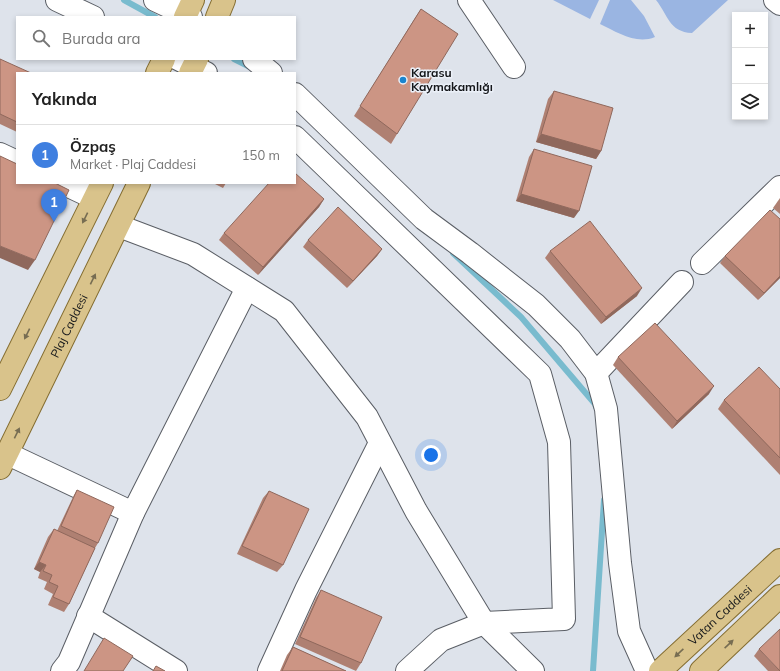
<!DOCTYPE html>
<html lang="tr">
<head>
<meta charset="utf-8">
<style>
  body { margin:0; font-family:Mulish,sans-serif; background:#f6f6f6; color:#222 }
  .controls { position:absolute; right:12px; top:12px; display:grid; overflow:hidden; border-radius:0px; box-shadow:0 2px 6px #0003 }
  .controls button { width:36px; height:36px; display:grid; place-items:center; padding:0; border:0; border-bottom:1px solid #e0e0e0; background:#fff; color:#222; font:20px sans-serif }
  .you { position:absolute; left:431px; top:455px; width:14px; height:14px; margin:-10px; border:3px solid #fff; border-radius:50%; background:#1a73e8; box-shadow:0 0 0 6px #1a73e833 }
  .badge { display:grid; place-items:center; width:26px; height:26px; border-radius:50%; background:#7c3aed; color:#fff; font-size:13px; font-weight:700 }
  .pin { position:absolute; translate:-50% -33px; filter:drop-shadow(0 1px 2px #0008) }
  .pin::after { content:''; position:absolute; top:21px; width:14px; height:12px; background:inherit; clip-path:polygon(0 0,100% 0,50% 100%) }
  .list { margin:0; padding:0; list-style:none }
  h2 { display:flex; justify-content:space-between; align-items:center; height:52px; margin:0; padding:0 16px; font-size:17px }
  h2 small { font-size:13px; font-weight:400; color:#767676 }
  .list li { display:grid; grid-template-columns:26px 1fr auto; gap:12px; align-items:center; box-sizing:border-box; height:60px; padding:0 16px; border-top:1px solid #e0e0e0 }
  .list b { display:block; font-size:15px; white-space:nowrap }
  .list p { margin:0; font-size:13px; white-space:nowrap; color:#767676 }
  .list em { font-size:13px; font-style:normal; color:#767676 }
  .icon { flex:none; width:22px; height:22px; fill:none; stroke:currentColor; stroke-width:2; stroke-linecap:round; stroke-linejoin:round }
  .map { position:relative; flex:none; width:780px; height:671px; overflow:hidden }
  .search { position:absolute; background:#fff; box-shadow:0 2px 6px #0003; left:16px; top:16px; width:280px; height:44px; display:flex; align-items:center; gap:10px; box-sizing:border-box; padding:0 14px; border-radius:0px; color:#767676; font-size:15px }
  .panel { position:absolute; background:#fff; box-shadow:0 2px 6px #0003; left:16px; top:72px; width:280px; height:112px; border-radius:0px }
  .map>svg:first-child { display:block }
  .green { fill:#9ab5e2 }
  .lines { fill:none; stroke-linecap:round; stroke-linejoin:round }
  .stream { stroke:#79bbce; stroke-width:6 }
  .minor-casing { stroke:#5a5e65; stroke-width:24 }
  .major-casing { stroke:#846d31; stroke-width:24 }
  .minor { stroke:#fff; stroke-width:22 }
  .major { stroke:#d9c38b; stroke-width:22 }
  .wall { fill:#af8072 }
  .shaded-wall { fill:#8f685c }
  .building { fill:#cc9584; stroke:#8f685c }
  .oneway { fill:#776d52 }
  .poi-dot { fill:#1984ce; stroke:#ebf0f8; stroke-width:1.5 }
  .labels { text-anchor:middle; stroke-width:3; stroke-linejoin:round; paint-order:stroke }
  .poi-label { font-size:12px; font-weight:bold; fill:#15171a; stroke:#ebf0f8; text-anchor:start }
  .street-label { font-size:12px; fill:#15171a; stroke:#ebf0f8 }
</style>
</head>
<body>
<div class="map">
<svg width="780" height="671" viewBox="0 0 780 671">
  <rect width="100%" height="100%" fill="#dee3eb"/>
  <g class="green">
    <polygon points="553,0 599,0 590,19"/>
    <path d="M 610,0 L 631,0 L 644,16 L 655,37 C 636,45 617,32 600,24 Z"/>
    <path d="M 656,0 L 728,0 L 692,33 C 669,32 668,15 656,0 Z"/>
  </g>
  <g class="lines">
    <g class="stream">
      <polyline points="124,0 155,17"/>
      <polyline points="234,59 252,68"/>
      <polyline points="453,253 521,317 595,404 596,407"/>
      <polyline points="593,671 604,500"/>
    </g>
    <defs>
      <g id="minor">
        <polyline points="57,0 93,17"/>
        <polyline points="155,0 191,17"/>
        <polyline points="469,0 514,67"/>
        <polyline points="775,0 780,4"/>
        <polyline points="178,59 206,73"/>
        <polyline points="254,59 271,73"/>
        <polyline points="295,94 424,219 470,253 536,305 570,339 596,373 606,409 620,563 629,631 647,671"/>
        <polyline points="295,137 540,374 559,442 564,619 484,623 441,640 407,671"/>
        <polyline points="0,154 17,162"/>
        <polyline points="62,183 94,198"/>
        <polyline points="119,226 193,254 284,311 367,417 416,511 484,623 533,671"/>
        <polyline points="702,263 780,187"/>
        <polyline points="596,373 682,282"/>
        <polyline points="8,454 133,513"/>
        <polyline points="88,616 176,671"/>
        <polyline points="62,671 69,662 133,513 247,288"/>
        <polyline points="269,671 306,590 380,443"/>
      </g>
      <g id="major">
        <polyline points="185,17 193,0"/>
        <polyline points="217,17 224,0"/>
        <polyline points="157,73 164,59"/>
        <polyline points="190,73 197,59"/>
        <polyline points="0,389 102,183"/>
        <path id="s1" d="M 0,468 L 139,183"/>
        <path id="s2" d="M 660,671 L 780,560"/>
        <polyline points="701,671 780,596"/>
      </g>
    </defs>
    <use href="#minor" class="minor-casing"/>
    <use href="#major" class="major-casing"/>
    <use href="#minor" class="minor"/>
    <use href="#major" class="major"/>
  </g>
  <g class="wall">
    <polygon points="421,9 397,134 391,144 354,116 415,18"/>
    <polygon points="0,59 17,73 17,132 0,124"/>
    <polygon points="554,91 601,151 596,159 536,142 548,99"/>
    <polygon points="534,149 574,218 516,201 529,157"/>
    <polygon points="213,183 226,183 223,188"/>
    <polygon points="780,198 780,214 773,208"/>
    <polygon points="324,199 319,207 258,275 219,240 224,233"/>
    <polygon points="780,219 780,278 758,300 720,263 725,256"/>
    <polygon points="308,240 382,249 377,256 347,288 303,247"/>
    <polygon points="550,251 637,296 601,324 545,258"/>
    <polygon points="618,357 709,394 672,429 613,365"/>
    <polygon points="780,389 780,475 718,409 724,400"/>
    <polygon points="77,490 98,543 95,548 69,604 64,612 48,605 53,594 44,589 47,582 38,578 40,572 34,569 48,537 54,529 57,531 74,495"/>
    <polygon points="269,491 283,565 277,572 237,554 263,498"/>
    <polygon points="321,590 361,663 356,671 295,644 316,598"/>
    <polygon points="293,647 346,671 280,671 287,655"/>
    <polygon points="759,649 780,671 768,671 754,656"/>
  </g>
  <g class="shaded-wall">
    <polygon points="541,134 601,151 596,159 536,142"/>
    <polygon points="521,194 579,211 574,218 516,201"/>
    <polygon points="324,199 319,207 258,275 263,267"/>
    <polygon points="0,246 35,260 28,270 0,258"/>
    <polygon points="382,249 377,256 347,288 353,281"/>
    <polygon points="780,276 780,278 758,300 764,293"/>
    <polygon points="642,288 637,296 601,324 606,317"/>
    <polygon points="714,386 709,394 672,429 677,421"/>
    <polygon points="39,562 46,565 40,572 34,569"/>
  </g>
  <g class="building">
    <polygon points="421,9 458,34 397,134 360,106"/>
    <polygon points="0,59 31,73 17,73 17,122 0,114"/>
    <polygon points="554,91 613,108 601,151 541,134"/>
    <polygon points="534,149 592,166 579,211 521,194"/>
    <polygon points="0,156 17,164 17,183 55,183 69,190 35,260 0,246"/>
    <polygon points="295,173 324,199 263,267 224,233 269,183 295,183"/>
    <polygon points="338,207 382,249 353,281 308,240"/>
    <polygon points="770,210 780,219 780,276 764,293 725,256"/>
    <polygon points="590,221 642,288 606,317 550,251"/>
    <polygon points="655,323 714,386 677,421 618,357"/>
    <polygon points="759,367 780,389 780,458 724,400"/>
    <polygon points="77,490 114,507 98,543 61,526"/>
    <polygon points="269,491 309,509 283,565 242,546"/>
    <polygon points="54,529 95,548 69,604 53,597 58,586 49,582 52,575 43,571 46,565 39,562"/>
    <polygon points="321,590 382,617 361,663 300,637"/>
    <polygon points="780,629 780,671 759,649"/>
    <polygon points="104,638 133,656 123,671 84,671"/>
    <polygon points="293,647 346,671 282,671"/>
    <polygon points="156,666 165,671 153,671"/>
  </g>
  <defs><path id="oneway-solid" d="M-6-.8H1V-3.2L6.5 0L1 3.2V.8H-6Z"/></defs>
  <g class="oneway">
    <use href="#oneway-solid" transform="translate(85 218) rotate(116)"/>
    <use href="#oneway-solid" transform="translate(93 279) rotate(-64)"/>
    <use href="#oneway-solid" transform="translate(27 334) rotate(116)"/>
    <use href="#oneway-solid" transform="translate(17 433) rotate(-64)"/>
    <use href="#oneway-solid" transform="translate(729 644) rotate(-43)"/>
    <use href="#oneway-solid" transform="translate(679 653) rotate(137)"/>
  </g>
  <circle class="poi-dot" cx="403" cy="80" r="4"/>
  <g class="labels">
    <g class="poi-label">
      <text x="411" y="77">Karasu<tspan x="411" dy="14">Kaymakamlığı</tspan></text>
    </g>
    <g class="street-label">
      <text dy="4" stroke="none"><textPath href="#s1" startOffset="158">Plaj Caddesi</textPath></text>
      <text dy="4" stroke="none"><textPath href="#s2" startOffset="82">Vatan Caddesi</textPath></text>
    </g>
  </g>
</svg>
<div class="controls">
<button>+</button>
<button>−</button>
<button><svg class="icon" aria-label="layers" viewBox="0 0 24 24"><path d="M12 4l9 5-9 5-9-5zM3 14l9 5 9-5"/></svg></button>
</div>
<div class="you"></div>
<div class="pin badge" style="left:54px;top:222px;background:#3f7fe0">1</div>
<div class="search"><svg class="icon" aria-label="search" viewBox="0 0 24 24"><circle cx="10" cy="10" r="6"/><path d="M15 15l6 6"/></svg>Burada ara</div>
<section class="panel">
<h2>Yakında<small></small></h2>
<ul class="list">
<li><span class="badge" style="background:#3f7fe0">1</span><div><b>Özpaş</b><p>Market · Plaj Caddesi</p></div><em>150 m</em></li>
</ul>
</section>
</div>
</body>
</html>
